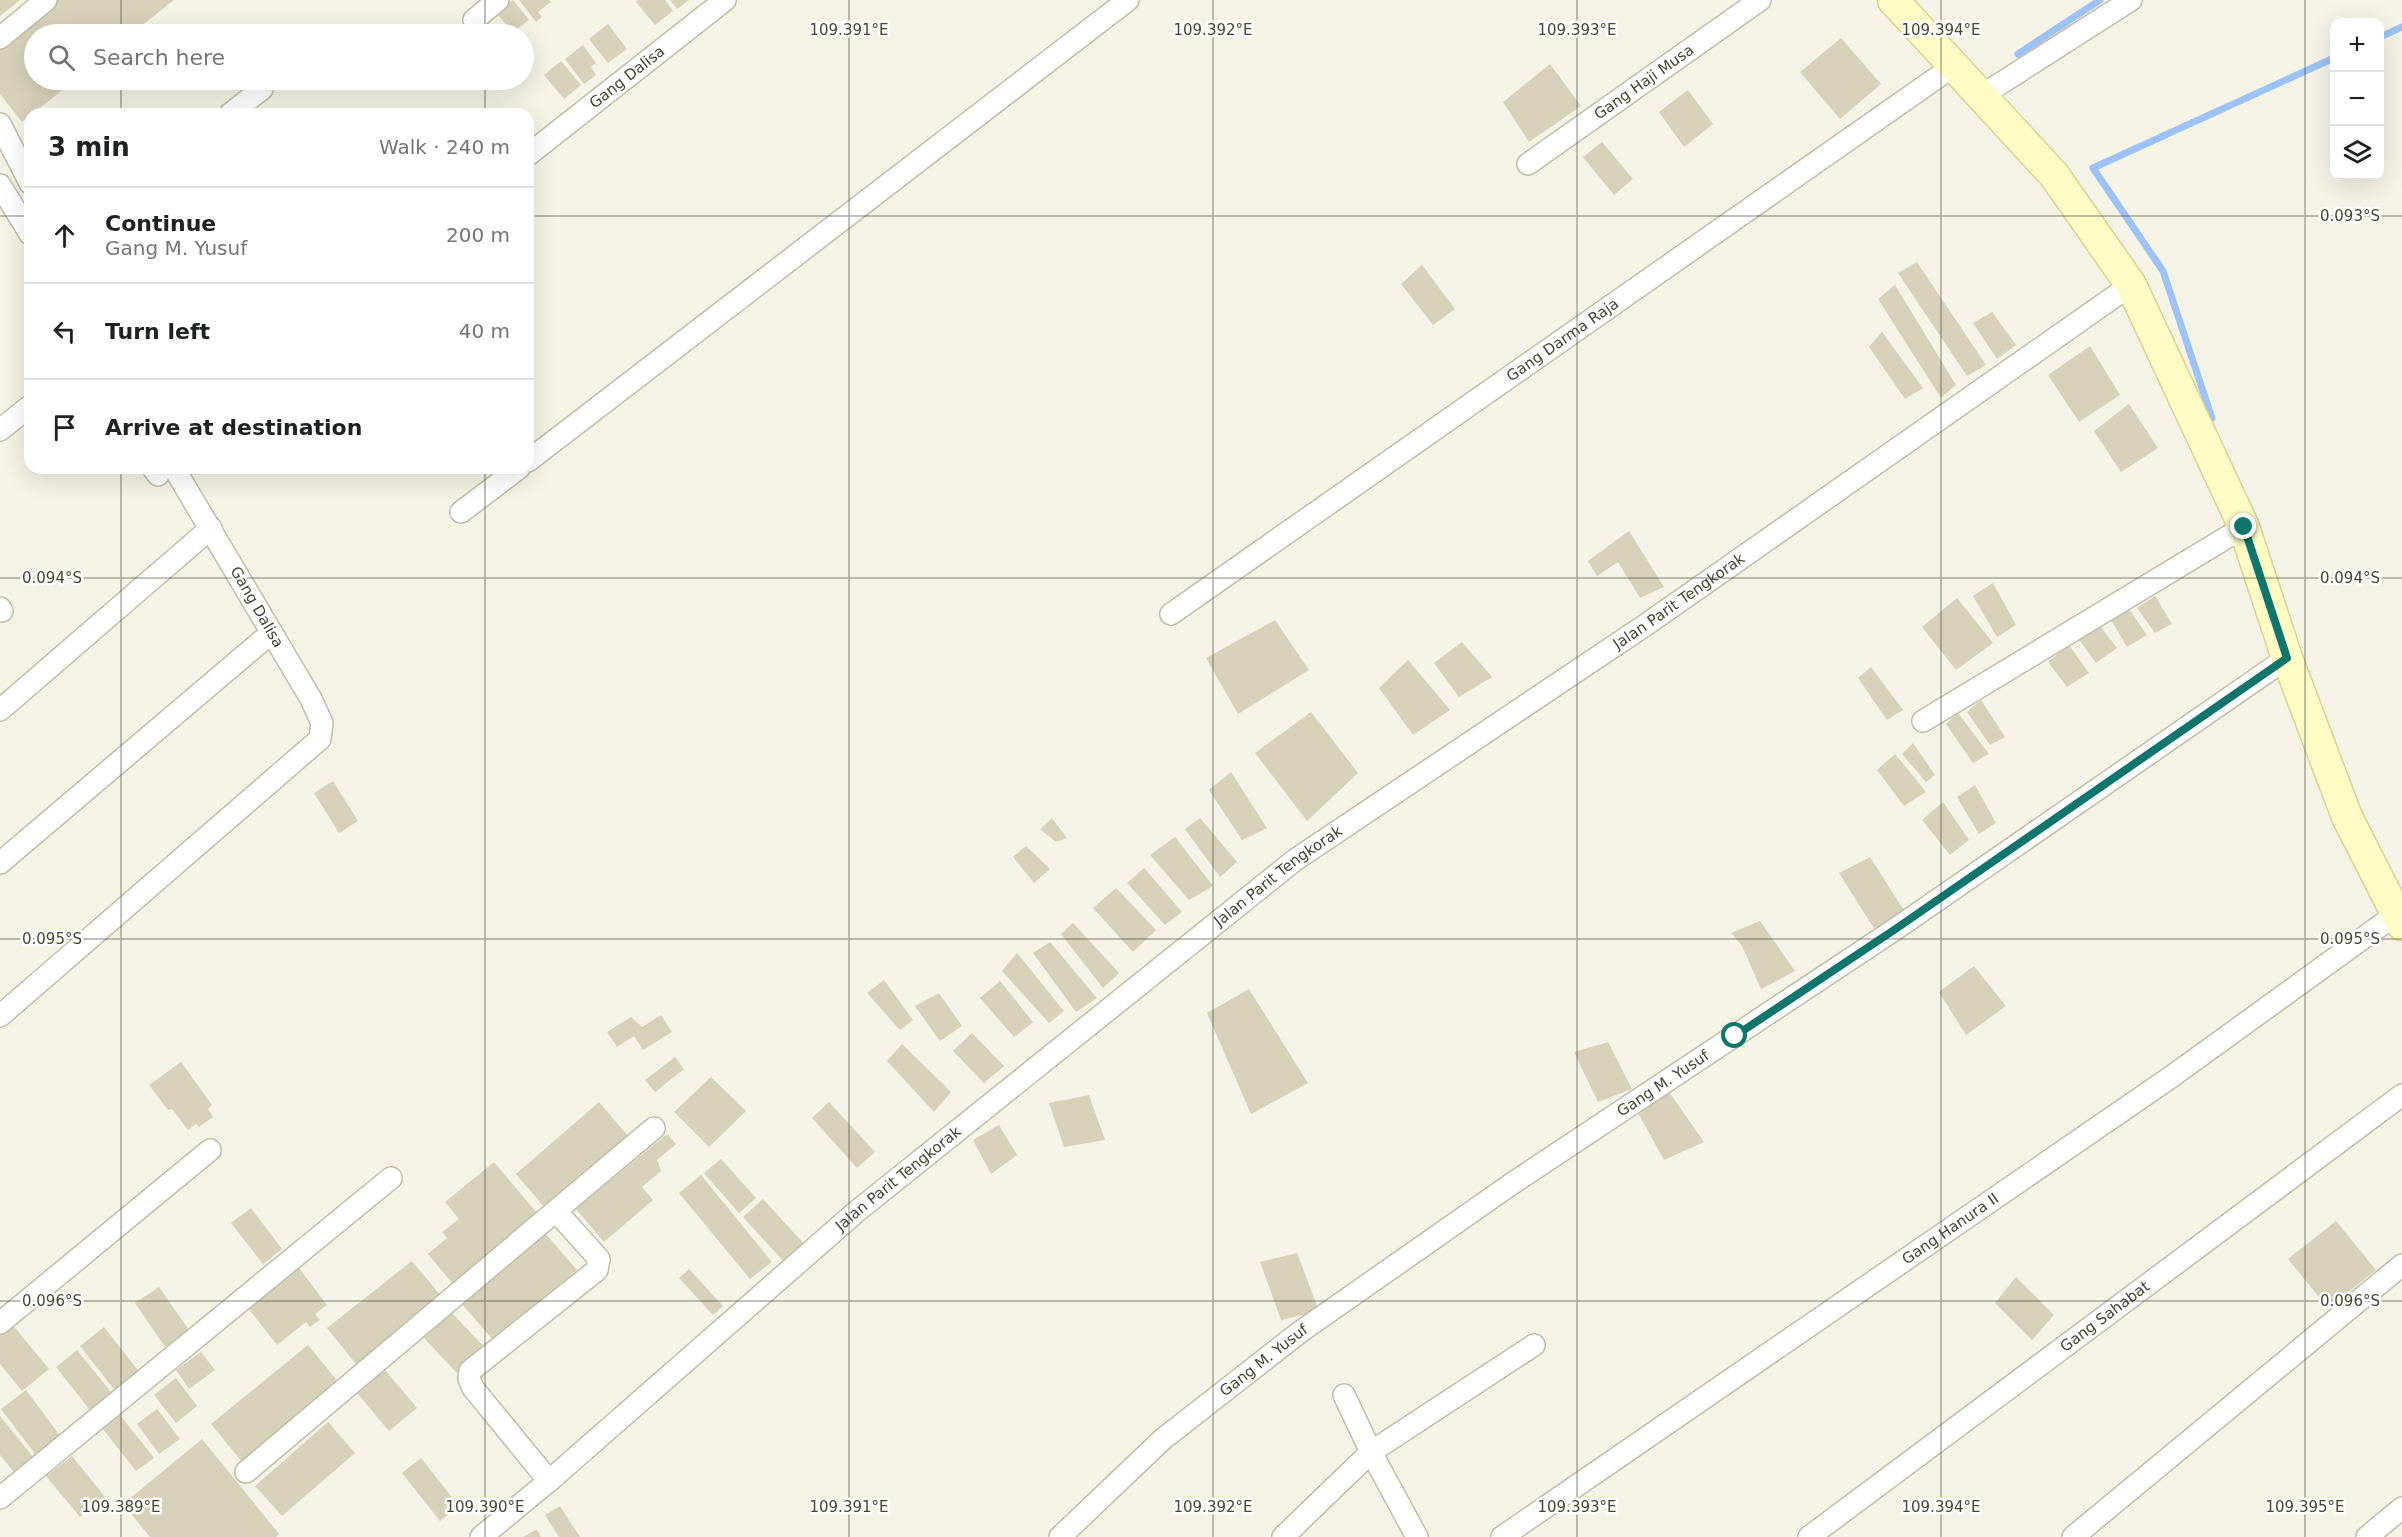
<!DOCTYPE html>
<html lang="en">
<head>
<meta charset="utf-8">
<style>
  body { margin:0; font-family:"DejaVu Sans",sans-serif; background:#f6f6f6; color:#202124 }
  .controls { position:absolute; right:18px; top:18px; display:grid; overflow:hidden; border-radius:12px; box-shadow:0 6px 24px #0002 }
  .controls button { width:54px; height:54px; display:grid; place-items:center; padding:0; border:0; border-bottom:2px solid #e0e0e0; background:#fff; color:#202124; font:30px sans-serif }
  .stop { position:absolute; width:18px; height:18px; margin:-14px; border:4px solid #0f766e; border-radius:50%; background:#fff }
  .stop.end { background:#0f766e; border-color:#fff; box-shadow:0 2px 6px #0008 }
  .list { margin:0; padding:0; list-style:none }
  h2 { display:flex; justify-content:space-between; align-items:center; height:78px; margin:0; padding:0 24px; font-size:26px }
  h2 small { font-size:20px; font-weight:400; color:#757577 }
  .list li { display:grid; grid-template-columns:39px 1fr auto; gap:18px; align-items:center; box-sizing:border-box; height:96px; padding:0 24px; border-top:2px solid #e0e0e0 }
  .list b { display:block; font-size:22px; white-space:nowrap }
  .list p { margin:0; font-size:20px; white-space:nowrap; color:#757577 }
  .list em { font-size:20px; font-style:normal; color:#757577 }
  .icon { flex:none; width:33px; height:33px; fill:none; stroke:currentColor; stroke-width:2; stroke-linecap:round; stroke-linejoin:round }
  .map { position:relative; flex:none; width:2402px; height:1537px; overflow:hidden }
  .search { position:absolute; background:#fff; box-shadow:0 6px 24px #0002; left:24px; top:24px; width:510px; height:66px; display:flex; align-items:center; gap:15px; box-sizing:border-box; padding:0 21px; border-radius:33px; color:#757577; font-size:22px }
  .panel { position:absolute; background:#fff; box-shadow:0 6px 24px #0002; left:24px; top:108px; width:510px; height:366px; border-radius:18px }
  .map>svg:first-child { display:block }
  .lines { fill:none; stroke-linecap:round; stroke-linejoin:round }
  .stream { stroke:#9cc2f7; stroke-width:7 }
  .building { fill:#d7d1ba }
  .minor-casing { stroke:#c1bda7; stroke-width:24 }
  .secondary-casing { stroke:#d8d391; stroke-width:33 }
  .minor { stroke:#fff; stroke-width:21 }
  .secondary { stroke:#fffbc5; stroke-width:30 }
  .route { stroke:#0f766e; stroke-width:8 }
  .ticks { fill:none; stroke:#484434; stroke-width:1.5; stroke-opacity:0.45 }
  .labels { text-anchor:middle; stroke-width:5; stroke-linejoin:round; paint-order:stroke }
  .street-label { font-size:15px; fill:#484434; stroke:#fff }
  .ticks-label { font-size:15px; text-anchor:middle; fill:#484434; stroke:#fff; stroke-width:5; stroke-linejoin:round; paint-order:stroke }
</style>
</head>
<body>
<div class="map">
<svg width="2402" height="1537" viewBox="0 0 2402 1537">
  <rect width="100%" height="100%" fill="#f5f3e6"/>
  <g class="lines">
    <g class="stream">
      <polyline points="2380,37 2402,27"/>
      <polyline points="2018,54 2100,0"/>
      <polyline points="2212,418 2163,271 2093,168 2334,58"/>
    </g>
  </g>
  <g class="building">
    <polygon points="0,0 20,0 0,16"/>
    <polygon points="51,0 174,0 131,34 34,34 34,80 75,80 22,122 0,94 0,41"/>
    <polygon points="513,0 529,20 512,33 497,13"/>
    <polygon points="519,0 549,0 551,2 538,12 542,17 536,22"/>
    <polygon points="638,0 665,0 673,11 655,25 636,2"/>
    <polygon points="670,0 689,0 677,9"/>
    <polygon points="487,21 498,34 462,34 467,31 470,34"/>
    <polygon points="608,24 627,49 608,63 589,39"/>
    <polygon points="1841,38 1881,84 1840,119 1800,72"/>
    <polygon points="583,45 596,63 591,67 596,75 584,84 565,59"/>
    <polygon points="561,61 581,85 564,99 544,75"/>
    <polygon points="1550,64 1581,106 1529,142 1503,102"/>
    <polygon points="1688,90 1713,124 1684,147 1659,112"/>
    <polygon points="30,139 30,160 21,145"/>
    <polygon points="1602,142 1633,179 1614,195 1583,157"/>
    <polygon points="1917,262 1986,365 1967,376 1898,273"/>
    <polygon points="1422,265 1455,309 1433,325 1401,284"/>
    <polygon points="1895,285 1956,385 1941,398 1878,299"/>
    <polygon points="1992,312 2016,345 1997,359 1973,323"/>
    <polygon points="1882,332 1923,388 1905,399 1869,347"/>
    <polygon points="2090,346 2120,395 2079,422 2048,375"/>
    <polygon points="2129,404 2158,448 2121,472 2094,431"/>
    <polygon points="1629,531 1664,587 1640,598 1618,562 1597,576 1588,561"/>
    <polygon points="1993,583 2016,625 1997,637 1973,596"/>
    <polygon points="2155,596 2172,624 2155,633 2137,608"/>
    <polygon points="1957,598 1993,643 1956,670 1922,627"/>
    <polygon points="2128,608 2147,635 2127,647 2111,620"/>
    <polygon points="1275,620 1309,670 1238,714 1206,658"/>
    <polygon points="2097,622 2117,648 2096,663 2078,638"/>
    <polygon points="1462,642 1492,677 1459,697 1434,663"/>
    <polygon points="2069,645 2089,673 2067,687 2048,662"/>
    <polygon points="1408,660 1450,710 1413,735 1379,688"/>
    <polygon points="1871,667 1903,710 1887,720 1858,678"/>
    <polygon points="1981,700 2005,737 1990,745 1967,712"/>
    <polygon points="1311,712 1358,773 1307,821 1255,753"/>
    <polygon points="1958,713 1989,754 1973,763 1946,724"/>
    <polygon points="1913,743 1935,775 1926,782 1902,754"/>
    <polygon points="1895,754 1926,792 1904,806 1877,770"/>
    <polygon points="1231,772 1267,828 1242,840 1209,790"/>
    <polygon points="333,781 358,821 339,833 314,793"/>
    <polygon points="1975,785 1996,823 1979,834 1957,797"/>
    <polygon points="1943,802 1969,840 1950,855 1922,820"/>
    <polygon points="1052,818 1067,838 1056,842 1040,829"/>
    <polygon points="1200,818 1237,862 1220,877 1185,829"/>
    <polygon points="1175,837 1213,886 1189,900 1150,855"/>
    <polygon points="1026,846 1050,869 1034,883 1013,857"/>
    <polygon points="1870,857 1905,912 1875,930 1839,873"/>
    <polygon points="1144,868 1182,912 1165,925 1127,883"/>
    <polygon points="1116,888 1156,930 1133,952 1093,908"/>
    <polygon points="1760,921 1795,971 1761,989 1742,946 1731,933"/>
    <polygon points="1073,923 1119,973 1103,988 1061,934"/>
    <polygon points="1050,942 1097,998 1076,1012 1033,953"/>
    <polygon points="1017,953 1064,1011 1049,1023 1002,971"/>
    <polygon points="1974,966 2006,1006 1966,1035 1939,992"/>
    <polygon points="884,980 913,1020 900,1030 867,993"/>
    <polygon points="1000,981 1033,1022 1014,1037 980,998"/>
    <polygon points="1249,989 1308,1083 1251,1114 1207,1013"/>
    <polygon points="939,993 962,1026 940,1041 915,1006"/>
    <polygon points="661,1015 672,1032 643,1050 634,1036 617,1047 607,1032 631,1017 642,1027"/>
    <polygon points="972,1033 1004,1066 984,1083 953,1051"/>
    <polygon points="1608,1042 1632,1089 1598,1102 1574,1052"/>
    <polygon points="902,1044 951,1092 934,1112 887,1061"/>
    <polygon points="675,1057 684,1069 655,1092 645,1080"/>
    <polygon points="181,1062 212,1105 208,1109 213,1117 199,1127 196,1124 188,1130 172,1109 168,1110 149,1085"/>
    <polygon points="711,1077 746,1111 709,1147 674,1112"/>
    <polygon points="1667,1089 1704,1142 1664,1160 1637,1111"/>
    <polygon points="1089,1095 1105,1140 1064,1147 1049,1103"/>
    <polygon points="599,1102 629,1137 546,1209 516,1174"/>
    <polygon points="829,1102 875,1152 857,1168 812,1118"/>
    <polygon points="999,1125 1017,1155 991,1174 973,1140"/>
    <polygon points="667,1134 676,1144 657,1160 661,1171 642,1187 653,1200 604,1242 576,1209"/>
    <polygon points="721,1159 756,1198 739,1213 704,1173"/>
    <polygon points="494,1162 542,1219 457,1289 428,1254 447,1238 442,1232 459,1219 445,1202"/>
    <polygon points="701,1175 772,1262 750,1279 679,1193"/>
    <polygon points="763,1199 806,1246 786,1264 743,1217"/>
    <polygon points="251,1208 282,1249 263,1264 231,1223"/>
    <polygon points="2336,1221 2376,1270 2328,1308 2288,1259"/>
    <polygon points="545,1233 577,1270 494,1341 462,1304"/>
    <polygon points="1297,1253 1319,1311 1281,1320 1260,1262"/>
    <polygon points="412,1261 441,1296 356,1364 327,1328"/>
    <polygon points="296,1264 327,1305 315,1314 320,1320 310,1327 306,1322 277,1345 244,1303"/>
    <polygon points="689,1269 723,1306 713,1315 679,1278"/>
    <polygon points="2016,1277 2054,1315 2032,1340 1995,1303"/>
    <polygon points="159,1287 189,1330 165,1347 135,1303"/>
    <polygon points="452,1313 485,1348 457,1373 424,1338"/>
    <polygon points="11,1323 49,1369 22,1391 0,1364 0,1332"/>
    <polygon points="104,1327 140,1373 116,1392 80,1346"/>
    <polygon points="308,1345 339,1383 242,1462 211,1424"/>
    <polygon points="77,1350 115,1397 93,1414 56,1367"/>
    <polygon points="201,1352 215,1370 189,1389 176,1370"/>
    <polygon points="385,1370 417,1408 389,1431 357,1393"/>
    <polygon points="176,1378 197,1406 176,1423 154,1395"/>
    <polygon points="26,1390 61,1437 36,1455 1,1409"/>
    <polygon points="157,1409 180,1439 159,1454 137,1424"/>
    <polygon points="120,1415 154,1458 136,1471 103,1429"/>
    <polygon points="0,1416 33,1457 14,1472 0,1455"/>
    <polygon points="328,1422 355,1453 282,1516 255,1486"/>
    <polygon points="202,1439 279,1534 276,1537 150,1537 123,1504"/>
    <polygon points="72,1456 105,1497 80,1517 46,1476"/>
    <polygon points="421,1458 459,1506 440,1521 402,1473"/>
    <polygon points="560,1506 580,1537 559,1537 545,1515"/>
    <polygon points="537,1529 541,1537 523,1537"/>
  </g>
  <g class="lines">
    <defs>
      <g id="minor">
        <polyline points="474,20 498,0"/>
        <polyline points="0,38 46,0"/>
        <polyline points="1981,96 2131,0"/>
        <polyline points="230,114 262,89"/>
        <polyline points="0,124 30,183"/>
        <path id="s1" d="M 528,155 L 725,0"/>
        <path id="s2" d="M 1528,164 L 1760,0"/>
        <polyline points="0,185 30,234"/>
        <polyline points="0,430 30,406"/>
        <polyline points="528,461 1128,0"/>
        <polyline points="153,468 158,475"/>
        <polyline points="461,512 519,468"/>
        <polyline points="0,608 2,611"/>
        <path id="s3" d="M 1171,614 L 1955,65"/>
        <polyline points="0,710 211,528"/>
        <polyline points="1923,721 2244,527"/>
        <polyline points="0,863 271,633"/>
        <polyline points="0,1016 320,739 322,723 311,699 174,468"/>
        <polyline points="0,1323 210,1150"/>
        <polyline points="1344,1395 1371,1452 1417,1537"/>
        <polyline points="246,1472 654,1128"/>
        <polyline points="549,1481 473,1388 469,1379 470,1371 597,1270 599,1259 556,1211"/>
        <polyline points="0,1498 391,1178"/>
        <path id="s4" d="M 481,1537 L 549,1481 L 856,1212 L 1295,860 L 1647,624 L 2131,285"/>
        <path id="s5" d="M 1060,1537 L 1163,1439 L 1300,1332 L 1510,1185 L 1897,928 L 2287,658"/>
        <polyline points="1283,1537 1371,1452 1534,1345"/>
        <path id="s6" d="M 1502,1537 L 2171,1077 L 2395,915"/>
        <path id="s7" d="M 1809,1537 L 2402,1095"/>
        <polyline points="2073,1537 2402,1265"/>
        <polyline points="2367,1537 2402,1508"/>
      </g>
      <polyline id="secondary" points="1893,0 2054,175 2131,285 2244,527 2287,658 2347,817 2402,925"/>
    </defs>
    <use href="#minor" class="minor-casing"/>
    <use href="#secondary" class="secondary-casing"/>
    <use href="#minor" class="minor"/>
    <use href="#secondary" class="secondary"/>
  </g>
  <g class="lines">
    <polyline class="route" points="1735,1036 1897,928 2287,658 2244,527"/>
  </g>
  <path class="ticks" d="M 121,0 L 121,34M 485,0 L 485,34M 849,0 L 849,1537M 1213,0 L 1213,1537M 1577,0 L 1577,1537M 1941,0 L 1941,1537M 2305,0 L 2305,1537M 121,80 L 121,114M 485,80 L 485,114M 0,216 L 30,216M 528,216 L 2402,216M 121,468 L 121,1537M 485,468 L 485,1537M 0,578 L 2402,578M 0,939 L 2402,939M 0,1301 L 2402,1301"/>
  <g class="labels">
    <g class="street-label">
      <text dy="5" stroke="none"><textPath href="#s1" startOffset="126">Gang Dalisa</textPath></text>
      <text dy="5" stroke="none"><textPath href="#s2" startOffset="142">Gang Haji Musa</textPath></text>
      <text dy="5" stroke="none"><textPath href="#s3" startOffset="478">Gang Darma Raja</textPath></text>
      <text dy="5" stroke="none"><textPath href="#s4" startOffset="1522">Jalan Parit Tengkorak</textPath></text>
      <text transform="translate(257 607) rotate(60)" y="5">Gang Dalisa</text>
      <text dy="5" stroke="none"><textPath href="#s4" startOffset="1036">Jalan Parit Tengkorak</textPath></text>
      <text dy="5" stroke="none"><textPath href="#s5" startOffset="756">Gang M. Yusuf</textPath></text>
      <text dy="5" stroke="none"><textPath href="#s4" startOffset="550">Jalan Parit Tengkorak</textPath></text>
      <text dy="5" stroke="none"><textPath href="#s6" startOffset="544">Gang Hanura II</textPath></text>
      <text dy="5" stroke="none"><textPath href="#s7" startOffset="369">Gang Sahabat</textPath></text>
      <text dy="5" stroke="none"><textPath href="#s5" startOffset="270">Gang M. Yusuf</textPath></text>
    </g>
  </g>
  <g class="ticks-label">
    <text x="849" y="35">109.391°E</text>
    <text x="1213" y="35">109.392°E</text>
    <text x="1577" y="35">109.393°E</text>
    <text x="1941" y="35">109.394°E</text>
    <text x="2350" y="221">0.093°S</text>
    <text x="52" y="583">0.094°S</text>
    <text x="2350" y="583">0.094°S</text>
    <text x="52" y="944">0.095°S</text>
    <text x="2350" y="944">0.095°S</text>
    <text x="52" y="1306">0.096°S</text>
    <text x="2350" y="1306">0.096°S</text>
    <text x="121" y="1512">109.389°E</text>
    <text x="485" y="1512">109.390°E</text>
    <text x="849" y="1512">109.391°E</text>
    <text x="1213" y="1512">109.392°E</text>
    <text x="1577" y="1512">109.393°E</text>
    <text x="1941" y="1512">109.394°E</text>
    <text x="2305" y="1512">109.395°E</text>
  </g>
</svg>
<div class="controls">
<button>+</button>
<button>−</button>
<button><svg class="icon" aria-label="layers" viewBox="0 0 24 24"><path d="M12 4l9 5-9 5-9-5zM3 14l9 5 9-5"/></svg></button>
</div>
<div class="stop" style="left:1735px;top:1036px"></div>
<div class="stop end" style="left:2244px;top:527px"></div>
<div class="search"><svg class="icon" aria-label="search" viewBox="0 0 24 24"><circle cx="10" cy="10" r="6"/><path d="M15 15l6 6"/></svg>Search here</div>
<section class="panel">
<h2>3 min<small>Walk · 240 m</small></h2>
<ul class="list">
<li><svg class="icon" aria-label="ahead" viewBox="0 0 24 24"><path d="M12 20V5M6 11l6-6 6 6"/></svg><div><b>Continue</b><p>Gang M. Yusuf</p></div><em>200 m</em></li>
<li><svg class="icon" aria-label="left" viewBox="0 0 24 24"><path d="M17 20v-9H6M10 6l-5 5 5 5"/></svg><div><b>Turn left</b></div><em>40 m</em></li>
<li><svg class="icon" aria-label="arrive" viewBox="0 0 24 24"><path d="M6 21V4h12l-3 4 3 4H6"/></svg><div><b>Arrive at destination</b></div></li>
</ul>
</section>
</div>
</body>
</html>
